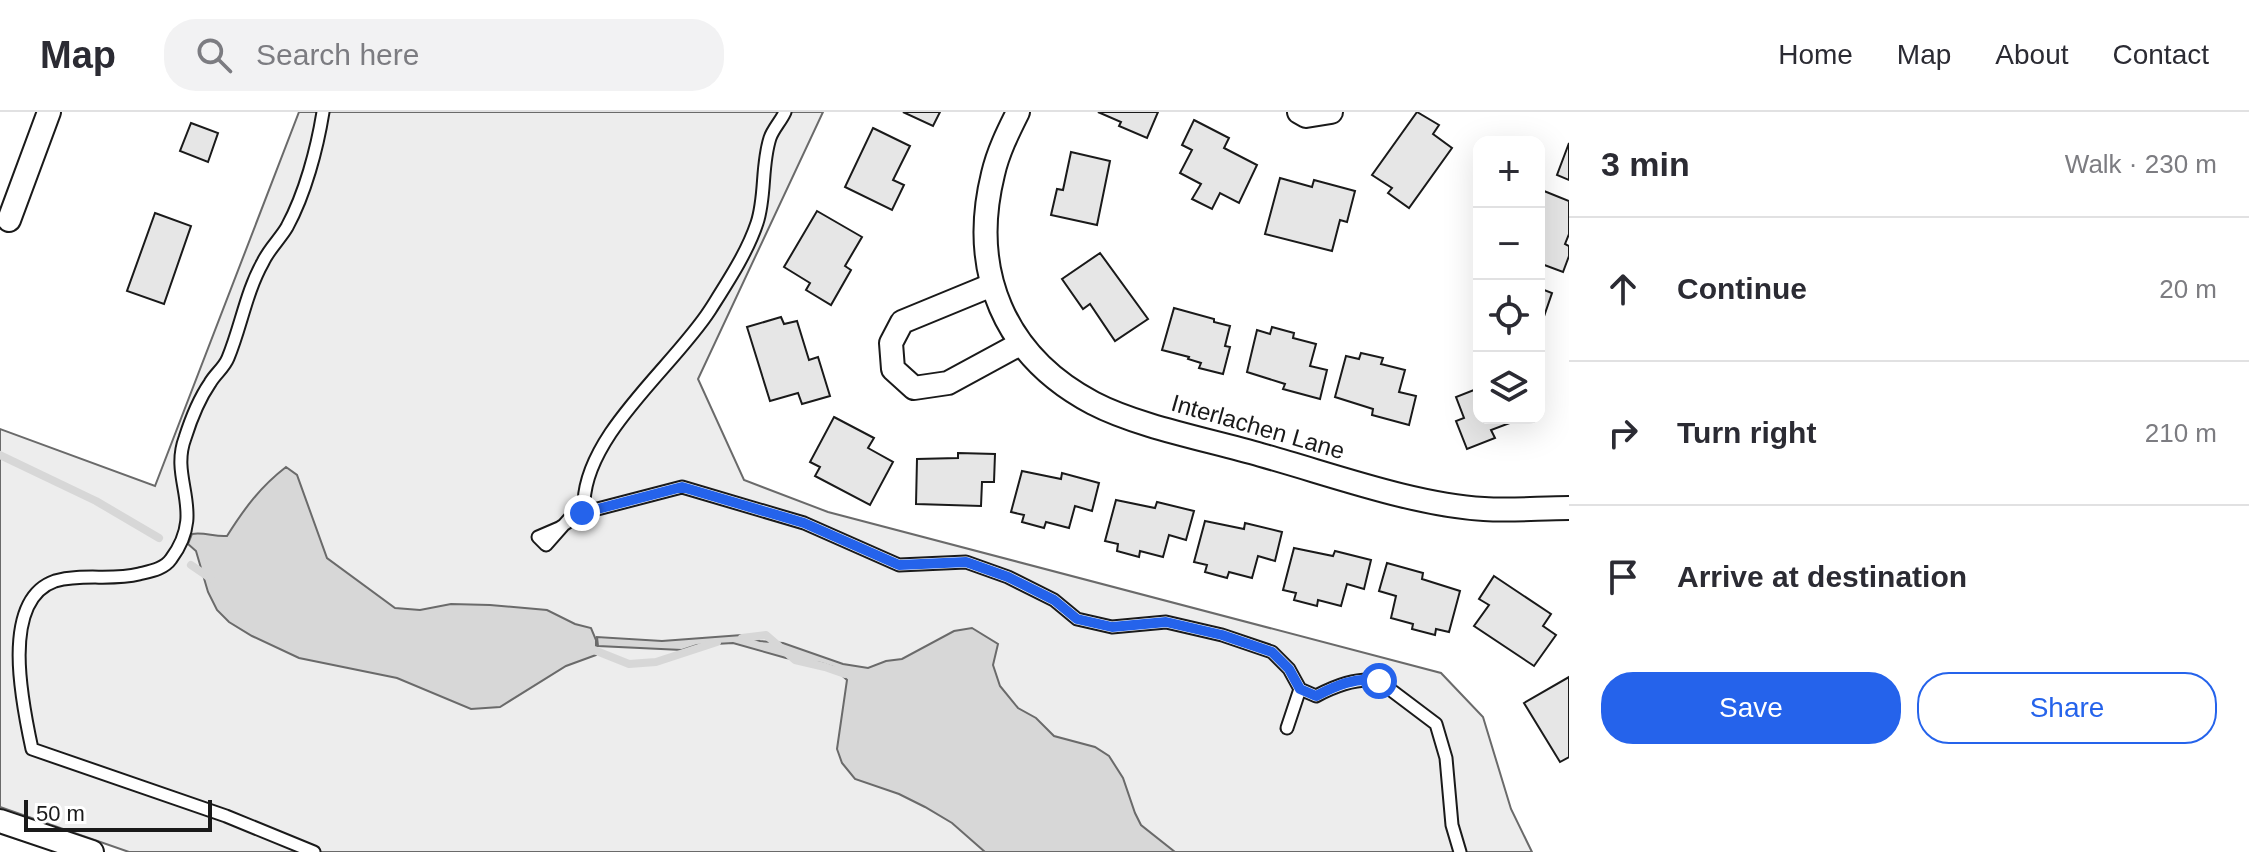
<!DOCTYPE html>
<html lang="en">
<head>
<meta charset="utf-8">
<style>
  body { margin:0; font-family:Helvetica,sans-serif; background:#f2f2f3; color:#2b2b33 }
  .controls { position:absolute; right:24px; top:24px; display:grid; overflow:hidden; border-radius:16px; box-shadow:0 8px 32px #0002 }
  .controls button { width:72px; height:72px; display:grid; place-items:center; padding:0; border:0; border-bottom:2px solid #e1e1e2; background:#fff; color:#2b2b33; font:40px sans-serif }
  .scale { position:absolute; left:24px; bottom:20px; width:188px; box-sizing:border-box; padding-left:8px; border:4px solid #1a1a1a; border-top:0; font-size:22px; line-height:28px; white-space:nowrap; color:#1a1a1a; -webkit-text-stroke:6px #fff; paint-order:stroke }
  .stop { position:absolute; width:24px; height:24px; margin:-18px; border:6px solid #2563eb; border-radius:50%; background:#fff }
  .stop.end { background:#2563eb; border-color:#fff; box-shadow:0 2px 8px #0008 }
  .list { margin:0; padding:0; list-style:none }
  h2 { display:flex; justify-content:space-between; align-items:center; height:104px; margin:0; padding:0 32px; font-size:34px }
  h2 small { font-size:26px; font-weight:400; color:#7c7c81 }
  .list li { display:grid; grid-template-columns:52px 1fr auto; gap:24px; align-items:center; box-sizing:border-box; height:144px; padding:0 32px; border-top:2px solid #e1e1e2 }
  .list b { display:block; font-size:30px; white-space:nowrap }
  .list em { font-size:26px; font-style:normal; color:#7c7c81 }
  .actions { display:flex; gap:16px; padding:24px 32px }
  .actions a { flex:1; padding:18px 0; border:2px solid #2563eb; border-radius:32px; text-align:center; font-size:28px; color:#2563eb }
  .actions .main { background:#2563eb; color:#fff }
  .icon { flex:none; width:44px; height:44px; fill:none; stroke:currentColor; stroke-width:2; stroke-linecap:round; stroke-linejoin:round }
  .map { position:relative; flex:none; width:1569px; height:740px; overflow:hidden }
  header { display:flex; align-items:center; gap:48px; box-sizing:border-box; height:112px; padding:0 40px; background:#fff; border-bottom:2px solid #e1e1e2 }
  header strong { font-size:38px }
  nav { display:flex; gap:44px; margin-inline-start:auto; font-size:28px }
  .search { width:560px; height:72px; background:#f2f2f3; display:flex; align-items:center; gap:20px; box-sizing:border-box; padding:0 28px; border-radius:32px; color:#7c7c81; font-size:30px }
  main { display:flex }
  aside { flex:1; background:#fff }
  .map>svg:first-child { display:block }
  .green { fill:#ededed; stroke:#6a6a6a; stroke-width:2 }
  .water { fill:#d7d7d7; stroke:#6a6a6a; stroke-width:2 }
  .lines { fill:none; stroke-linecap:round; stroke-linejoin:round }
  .stream { stroke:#d7d7d7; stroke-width:8 }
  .building { fill:#e6e6e6; stroke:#1a1a1a; stroke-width:2 }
  .service-casing { stroke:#1a1a1a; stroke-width:15 }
  .minor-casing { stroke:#1a1a1a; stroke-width:26 }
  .service { stroke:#fff; stroke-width:11 }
  .minor { stroke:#fff; stroke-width:22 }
  .route { stroke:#2563eb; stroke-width:10 }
  .labels { text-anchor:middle; stroke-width:6; stroke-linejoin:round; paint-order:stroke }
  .street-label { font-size:24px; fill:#1a1a1a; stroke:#fff }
</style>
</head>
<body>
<header>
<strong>Map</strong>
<div class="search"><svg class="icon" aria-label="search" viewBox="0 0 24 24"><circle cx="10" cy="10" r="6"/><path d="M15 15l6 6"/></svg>Search here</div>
<nav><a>Home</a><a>Map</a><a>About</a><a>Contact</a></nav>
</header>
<main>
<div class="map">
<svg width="1569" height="740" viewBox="0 0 1569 740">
  <rect width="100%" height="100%" fill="#fff"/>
  <polygon class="green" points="299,0 823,0 698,267 744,368 828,400 1441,561 1483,605 1511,697 1532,740 129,740 0,695 0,317 155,374"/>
  <g class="water">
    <path d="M 286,355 L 297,363 L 327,446 L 395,496 L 420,498 L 451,492 L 490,493 L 547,498 L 575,512 L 591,516 L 596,528 L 596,543 L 566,554 L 500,595 L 471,597 L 397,566 L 299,546 L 252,524 L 229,510 L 217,498 L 208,480 L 196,439 L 188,432 L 192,422 C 205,420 214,425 227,424 C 244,397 260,375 286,355 Z"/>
    <polygon points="972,516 998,532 993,553 1000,574 1018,596 1036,606 1054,624 1095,635 1109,644 1123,666 1135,701 1141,713 1175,740 985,740 952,711 925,695 899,682 855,667 842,651 837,637 847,568 833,555 821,551 786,546 733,531 697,533 682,538 598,534 597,525 662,529 742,523 760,529 783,531 843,552 868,556 886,549 902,547 954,519"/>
  </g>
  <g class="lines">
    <g class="stream">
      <polyline points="0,343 96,389 159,426"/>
      <polyline points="191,453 210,466"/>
      <polyline points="742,526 766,523 795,548 825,555 845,562"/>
      <polyline points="589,536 629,552 656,550 717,530"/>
    </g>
  </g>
  <g class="building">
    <polygon points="903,0 940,0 933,14"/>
    <polygon points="1098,0 1158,0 1147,26 1119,14 1121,10"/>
    <polygon points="1417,0 1439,13 1433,22 1452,36 1409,96 1388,81 1392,76 1372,63"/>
    <polygon points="1194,8 1229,26 1224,36 1257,53 1239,91 1220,81 1212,97 1192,87 1201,72 1180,61 1192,38 1182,33"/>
    <polygon points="191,11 218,21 208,50 180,39"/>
    <polygon points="873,16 910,34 893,68 904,73 892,98 845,75"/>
    <polygon points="1569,31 1569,68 1557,63"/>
    <polygon points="1071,40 1110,49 1097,113 1051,103 1057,77 1063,78"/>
    <polygon points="1280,66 1312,75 1314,68 1355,79 1347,110 1340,108 1332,139 1265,122"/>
    <polygon points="1544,79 1569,89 1569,122 1565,132 1569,134 1569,144 1563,160 1539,151 1539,92"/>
    <polygon points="817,99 862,125 845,154 851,158 831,193 806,178 810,171 784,155"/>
    <polygon points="155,101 191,114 164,192 127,179"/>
    <polygon points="1100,141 1148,207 1115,229 1090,192 1083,197 1062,167"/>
    <polygon points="1539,176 1552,181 1539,219"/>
    <polygon points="1174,196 1214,207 1214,210 1230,214 1225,234 1230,235 1223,262 1199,256 1201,251 1188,247 1189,245 1162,238"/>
    <polygon points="781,205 784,212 797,209 809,248 818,245 830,284 802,292 798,281 770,289 747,215"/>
    <polygon points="1272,215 1294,221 1293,226 1316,232 1310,254 1327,258 1320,287 1283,277 1285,272 1247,260 1257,218 1270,222"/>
    <polygon points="1361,241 1383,246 1381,252 1405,258 1399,280 1416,284 1409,313 1372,303 1373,297 1335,285 1346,244 1359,247"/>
    <polygon points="1479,276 1479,306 1523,306 1491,318 1495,326 1467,337 1456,309 1464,306 1456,285"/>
    <polygon points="834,305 874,326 868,336 893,350 870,393 815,364 820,355 810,350"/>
    <polygon points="958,341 995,342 994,370 982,370 981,394 916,392 917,347 958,346"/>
    <polygon points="1022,359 1061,367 1062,361 1099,371 1092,399 1075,394 1069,416 1046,410 1044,416 1022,410 1024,403 1011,400"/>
    <polygon points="1116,388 1155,396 1157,390 1194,399 1186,428 1169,423 1163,445 1140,439 1139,445 1117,439 1118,432 1105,429"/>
    <polygon points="1205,409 1244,417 1245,411 1282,420 1275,449 1258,444 1252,466 1229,460 1227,466 1205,460 1207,453 1194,450"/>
    <polygon points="1294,436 1333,444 1335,439 1371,448 1364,477 1347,472 1341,494 1318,488 1317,494 1294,488 1296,481 1283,478"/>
    <polygon points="1387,451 1423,461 1422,467 1460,479 1449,520 1436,517 1435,523 1412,517 1413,512 1391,506 1396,484 1379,479"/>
    <polygon points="1494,464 1551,502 1543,514 1556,523 1534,554 1474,514 1489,493 1479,487"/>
    <polygon points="1569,565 1569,645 1560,650 1524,591"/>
  </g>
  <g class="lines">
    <defs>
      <g id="service">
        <path d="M 785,0 C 781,9 773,17 770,26 C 761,54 766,84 757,111 C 747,141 727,171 710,198 C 674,254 587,321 584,390 L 546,433 L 538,425 L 559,416 L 582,401 L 682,375 L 804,411 L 899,453 L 966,450 L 1008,465 L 1054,488 L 1077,507 L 1112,515 L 1166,510 L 1222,523 L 1272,540 L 1289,557 L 1300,577 L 1316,584 C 1335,574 1357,565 1379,569 L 1436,612 L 1446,646 L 1452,713 L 1460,740"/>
        <polyline points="1287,616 1300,577"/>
        <path d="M 314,740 L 226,704 L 32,637 C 22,591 0,488 55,469 C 83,461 112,469 139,462 C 151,459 164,457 171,447 C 207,399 169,369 185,326 C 191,307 199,287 210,271 C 215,262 224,256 228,246 C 241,215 246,180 263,150 C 269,137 280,127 287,115 C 305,82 317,37 323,0"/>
      </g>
      <g id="minor">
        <path d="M 1018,0 C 1008,20 998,40 993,62 C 969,159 1004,244 1093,291 C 1139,315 1210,328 1261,343 C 1330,362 1414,393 1484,397 C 1512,399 1541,396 1569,396"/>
        <polyline points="1299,0 1306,4 1331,0"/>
        <polyline points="9,108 49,0"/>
        <polyline points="992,173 902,210 891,231 893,257 914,276 948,271 1020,232"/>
        <polyline points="0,709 92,740"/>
      </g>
    </defs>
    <use href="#service" class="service-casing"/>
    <use href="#minor" class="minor-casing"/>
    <use href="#service" class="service"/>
    <use href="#minor" class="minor"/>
  </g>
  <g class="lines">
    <path class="route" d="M 582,401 L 682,375 L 804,411 L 899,453 L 966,450 L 1008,465 L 1054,488 L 1077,507 L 1112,515 L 1166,510 L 1222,523 L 1272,540 L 1289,557 L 1300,577 L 1316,584 C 1335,574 1357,564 1379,569"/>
  </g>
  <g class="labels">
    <g class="street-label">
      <text transform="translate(1258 315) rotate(16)" y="8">Interlachen Lane</text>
    </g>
  </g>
</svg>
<div class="controls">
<button>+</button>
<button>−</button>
<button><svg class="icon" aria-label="locate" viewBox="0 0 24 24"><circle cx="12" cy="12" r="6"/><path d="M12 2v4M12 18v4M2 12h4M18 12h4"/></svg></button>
<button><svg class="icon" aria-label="layers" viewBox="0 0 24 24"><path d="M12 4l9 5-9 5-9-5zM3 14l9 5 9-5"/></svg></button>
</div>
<div class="scale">50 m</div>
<div class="stop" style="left:1379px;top:569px"></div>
<div class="stop end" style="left:582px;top:401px"></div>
</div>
<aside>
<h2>3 min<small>Walk · 230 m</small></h2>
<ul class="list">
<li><svg class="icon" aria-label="ahead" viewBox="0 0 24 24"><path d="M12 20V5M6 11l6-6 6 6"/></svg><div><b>Continue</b></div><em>20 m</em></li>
<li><svg class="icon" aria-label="right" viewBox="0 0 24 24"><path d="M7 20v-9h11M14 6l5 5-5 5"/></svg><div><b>Turn right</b></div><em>210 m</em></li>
<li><svg class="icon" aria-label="arrive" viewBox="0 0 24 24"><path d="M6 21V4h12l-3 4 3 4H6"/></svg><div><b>Arrive at destination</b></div></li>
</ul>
<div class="actions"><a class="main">Save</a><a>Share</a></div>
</aside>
</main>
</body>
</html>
